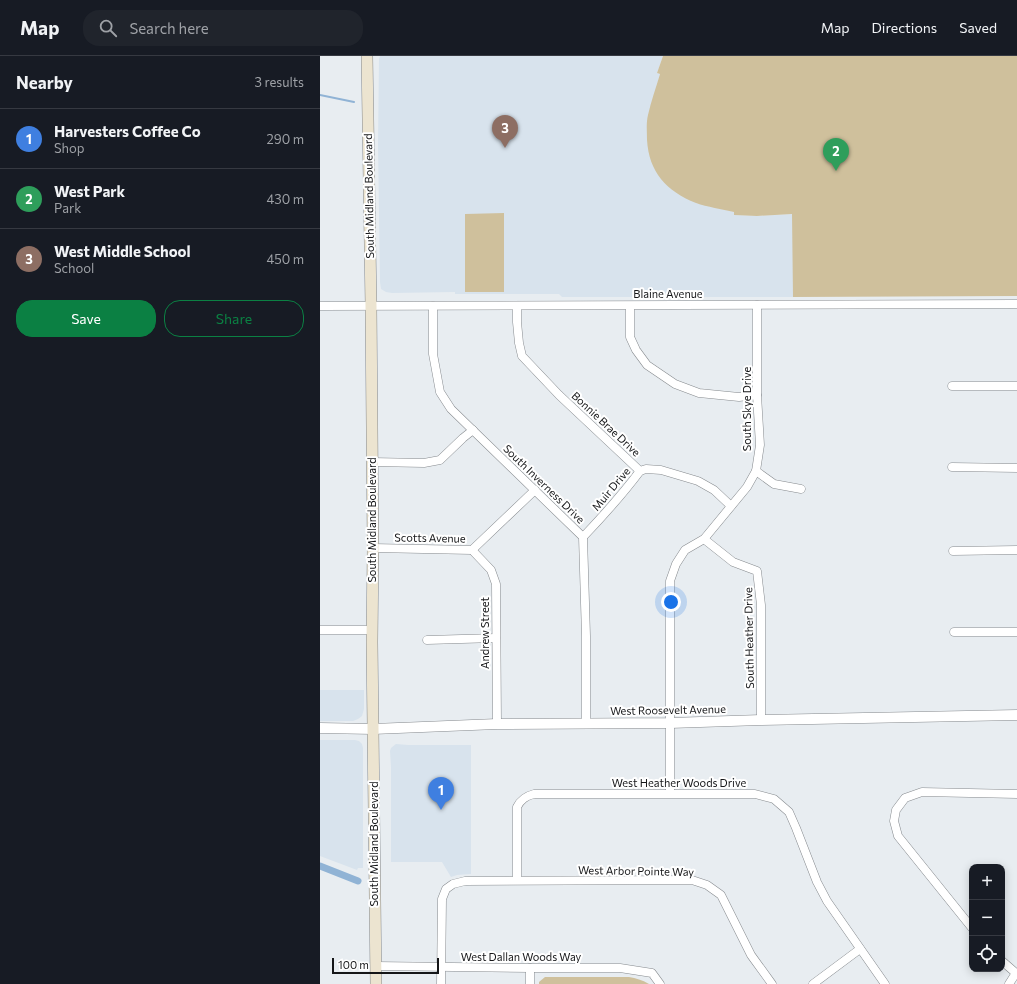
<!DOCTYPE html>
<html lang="en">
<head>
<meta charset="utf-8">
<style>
  body { margin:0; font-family:Commissioner,sans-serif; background:#20242c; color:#f1f3f6 }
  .controls { position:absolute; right:12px; bottom:12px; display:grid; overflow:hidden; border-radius:8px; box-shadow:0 2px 10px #0003 }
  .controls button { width:36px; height:36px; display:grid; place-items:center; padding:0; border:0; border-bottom:1px solid #363941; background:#171b24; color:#f1f3f6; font:20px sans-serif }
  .scale { position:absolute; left:12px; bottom:10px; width:107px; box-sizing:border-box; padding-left:4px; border:2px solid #151618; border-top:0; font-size:11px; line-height:14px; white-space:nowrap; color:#151618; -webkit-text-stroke:3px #fff; paint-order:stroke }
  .you { position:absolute; left:351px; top:546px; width:14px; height:14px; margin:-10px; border:3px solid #fff; border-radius:50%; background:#1a73e8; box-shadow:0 0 0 6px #1a73e833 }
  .badge { display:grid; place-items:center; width:26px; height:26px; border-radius:50%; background:#0b8043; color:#fff; font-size:13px; font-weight:700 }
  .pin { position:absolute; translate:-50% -33px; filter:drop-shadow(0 1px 2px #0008) }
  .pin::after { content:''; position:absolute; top:21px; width:14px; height:12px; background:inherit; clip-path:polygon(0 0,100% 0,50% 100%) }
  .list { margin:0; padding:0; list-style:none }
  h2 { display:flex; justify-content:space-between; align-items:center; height:52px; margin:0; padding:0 16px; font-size:17px }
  h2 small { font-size:13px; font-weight:400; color:#9ea1a6 }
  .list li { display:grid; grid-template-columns:26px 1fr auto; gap:12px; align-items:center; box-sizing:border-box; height:60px; padding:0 16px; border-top:1px solid #363941 }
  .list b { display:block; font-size:15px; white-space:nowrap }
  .list p { margin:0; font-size:13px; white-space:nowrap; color:#9ea1a6 }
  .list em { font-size:13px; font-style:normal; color:#9ea1a6 }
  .actions { display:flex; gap:8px; padding:12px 16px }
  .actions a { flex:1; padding:9px 0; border:1px solid #0b8043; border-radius:16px; text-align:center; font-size:14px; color:#0b8043 }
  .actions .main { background:#0b8043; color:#fff }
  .icon { flex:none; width:22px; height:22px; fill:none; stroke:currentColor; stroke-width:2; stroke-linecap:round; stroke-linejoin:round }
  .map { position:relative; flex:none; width:697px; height:928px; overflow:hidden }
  header { display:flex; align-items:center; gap:24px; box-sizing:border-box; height:56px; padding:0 20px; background:#171b24; border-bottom:1px solid #363941 }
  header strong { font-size:19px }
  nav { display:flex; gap:22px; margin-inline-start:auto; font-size:14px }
  .search { width:280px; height:36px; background:#20242c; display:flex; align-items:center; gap:10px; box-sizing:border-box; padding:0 14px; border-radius:16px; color:#9ea1a6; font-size:15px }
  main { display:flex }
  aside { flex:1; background:#171b24 }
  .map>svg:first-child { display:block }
  .built { fill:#d8e3ed }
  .green { fill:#cfc09c }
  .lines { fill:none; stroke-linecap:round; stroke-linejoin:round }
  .stream { stroke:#90b3d5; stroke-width:2 }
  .canal { stroke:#90b3d5; stroke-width:7 }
  .minor-casing { stroke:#868a8e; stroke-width:9 }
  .tertiary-casing { stroke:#868a8e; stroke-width:11 }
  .secondary-casing { stroke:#868a8e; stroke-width:12 }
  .minor { stroke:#fff; stroke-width:8 }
  .tertiary { stroke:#fff; stroke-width:10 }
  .secondary { stroke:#ece4d0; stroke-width:11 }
  .labels { text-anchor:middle; stroke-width:4; stroke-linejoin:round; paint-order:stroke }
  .street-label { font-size:11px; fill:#151618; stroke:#fff }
</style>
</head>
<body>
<header>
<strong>Map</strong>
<div class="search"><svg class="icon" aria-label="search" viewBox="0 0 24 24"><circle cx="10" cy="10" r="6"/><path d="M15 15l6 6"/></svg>Search here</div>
<nav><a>Map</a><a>Directions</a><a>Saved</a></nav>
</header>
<main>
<aside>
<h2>Nearby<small>3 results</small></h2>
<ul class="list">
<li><span class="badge" style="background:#3f7fe0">1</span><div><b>Harvesters Coffee Co</b><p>Shop</p></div><em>290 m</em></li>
<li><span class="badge" style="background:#2e9e5b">2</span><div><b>West Park</b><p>Park</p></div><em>430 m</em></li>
<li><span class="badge" style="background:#8d6e63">3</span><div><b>West Middle School</b><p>School</p></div><em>450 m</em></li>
</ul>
<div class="actions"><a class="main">Save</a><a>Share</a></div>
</aside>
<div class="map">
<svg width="697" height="928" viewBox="0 0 697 928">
  <rect width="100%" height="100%" fill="#e8edf1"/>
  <g class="built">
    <polygon points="60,0 343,0 337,17 340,18 336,32 376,147 415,156 414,159 437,160 473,158 473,241 242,241 239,238 135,238 135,236 72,237 66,236 61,233 60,226 58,88 59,3"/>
    <polygon points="0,634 44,634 44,653 42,660 38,663 33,665 0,665"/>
    <polygon points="0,684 35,684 39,685 42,688 43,692 43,812 38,812 37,814 0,800"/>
    <polygon points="76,688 88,689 151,689 151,818 137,819 131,821 122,806 71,806 71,711 70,695 71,692"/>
  </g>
  <g class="green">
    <path d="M 343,0 L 697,0 L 697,240 L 473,241 L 472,158 L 437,160 L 414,159 L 414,156 C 402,153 387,151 376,147 C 346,135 329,116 327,84 C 327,76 326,67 328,59 C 331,45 336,32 340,18 L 337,17 Z"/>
    <polygon points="184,157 184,236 145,236 145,158"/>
    <path d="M 225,921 L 309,921 C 316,922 322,924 329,928 L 219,928 L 219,926 Z"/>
  </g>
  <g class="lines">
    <polyline class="stream" points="0,39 34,46"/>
    <polyline class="canal" points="0,810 38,825"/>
    <defs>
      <g id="minor">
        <polyline points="0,250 697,248"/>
        <polyline points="113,250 113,298 120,336 131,353 263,481 266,580 266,667"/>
        <polyline points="197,250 197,266 199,287 202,300 239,339 320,415 326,413 341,414 378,425 394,434 411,450"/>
        <polyline points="310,250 310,281 316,294 327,309 355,328 379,337 419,341 437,339"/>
        <polyline points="632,330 697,330"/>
        <polyline points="52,406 104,407 120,404 143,382 153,374"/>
        <polyline points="632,411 697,412"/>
        <polyline points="436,415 454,428 481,433"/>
        <path d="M 263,481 C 283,460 302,439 320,415"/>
        <polyline points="384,483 413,506 437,515 441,549 441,664"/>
        <polyline points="53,492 152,494 215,434"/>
        <polyline points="152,494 171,514 176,528 177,668"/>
        <polyline points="633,495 697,494"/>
        <polyline points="0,574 52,574"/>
        <polyline points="634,576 697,576"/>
        <polyline points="107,584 176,582"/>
        <polyline points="350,737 350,525 356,508 365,494 384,483 427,431 436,415 440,389 437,339 437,249"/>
        <path d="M 197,824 L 197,751 C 201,743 206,740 214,738 L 435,738 L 454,743 L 469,756 L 476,772 L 497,826 L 507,845 L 565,928"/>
        <polyline points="652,872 578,780 574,765 576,754 585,742 602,736 697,738"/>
        <polyline points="682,905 697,918"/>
        <polyline points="56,910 210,912 300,912 332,917 340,928"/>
        <polyline points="121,928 122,843 126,833 133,828 145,825 372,824 387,829 401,839 431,899 452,928"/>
        <polyline points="210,928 210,912"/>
        <polyline points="493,928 540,893"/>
        <polyline points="689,928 696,917"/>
      </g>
      <polyline id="tertiary" points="0,672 53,673 177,668 350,667 441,664 697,659"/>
      <polyline id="secondary" points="47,0 51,250 53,492 52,586 56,928"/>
    </defs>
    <use href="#minor" class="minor-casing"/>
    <use href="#tertiary" class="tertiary-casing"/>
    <use href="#secondary" class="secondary-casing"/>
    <use href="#minor" class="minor"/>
    <use href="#tertiary" class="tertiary"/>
    <use href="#secondary" class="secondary"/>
  </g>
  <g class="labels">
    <g class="street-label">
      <text transform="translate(49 140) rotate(-91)" y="4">South Midland Boulevard</text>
      <text x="348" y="242">Blaine Avenue</text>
      <text transform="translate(427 353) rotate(-90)" y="4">South Skye Drive</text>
      <text transform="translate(286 368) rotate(43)" y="4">Bonnie Brae Drive</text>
      <text transform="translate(224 428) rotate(44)" y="4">South Inverness Drive</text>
      <text transform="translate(291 433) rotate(-50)" y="4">Muir Drive</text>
      <text transform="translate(52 464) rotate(-90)" y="4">South Midland Boulevard</text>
      <text transform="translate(110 482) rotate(1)" y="4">Scotts Avenue</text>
      <text transform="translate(165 577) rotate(-90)" y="4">Andrew Street</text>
      <text transform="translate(429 582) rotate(-91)" y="4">South Heather Drive</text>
      <text transform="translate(348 654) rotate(-1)" y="4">West Roosevelt Avenue</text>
      <text x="359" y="731">West Heather Woods Drive</text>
      <text transform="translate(54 788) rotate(-90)" y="4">South Midland Boulevard</text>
      <text transform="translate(316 815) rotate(1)" y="4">West Arbor Pointe Way</text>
      <text x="201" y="905">West Dallan Woods Way</text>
    </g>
  </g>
</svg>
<div class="controls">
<button>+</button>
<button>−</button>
<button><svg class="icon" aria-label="locate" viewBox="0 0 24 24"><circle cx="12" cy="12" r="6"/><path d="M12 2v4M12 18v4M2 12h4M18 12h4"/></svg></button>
</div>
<div class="scale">100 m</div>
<div class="you"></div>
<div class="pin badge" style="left:121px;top:754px;background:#3f7fe0">1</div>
<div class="pin badge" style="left:516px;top:115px;background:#2e9e5b">2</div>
<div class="pin badge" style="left:185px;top:92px;background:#8d6e63">3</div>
</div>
</main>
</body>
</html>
